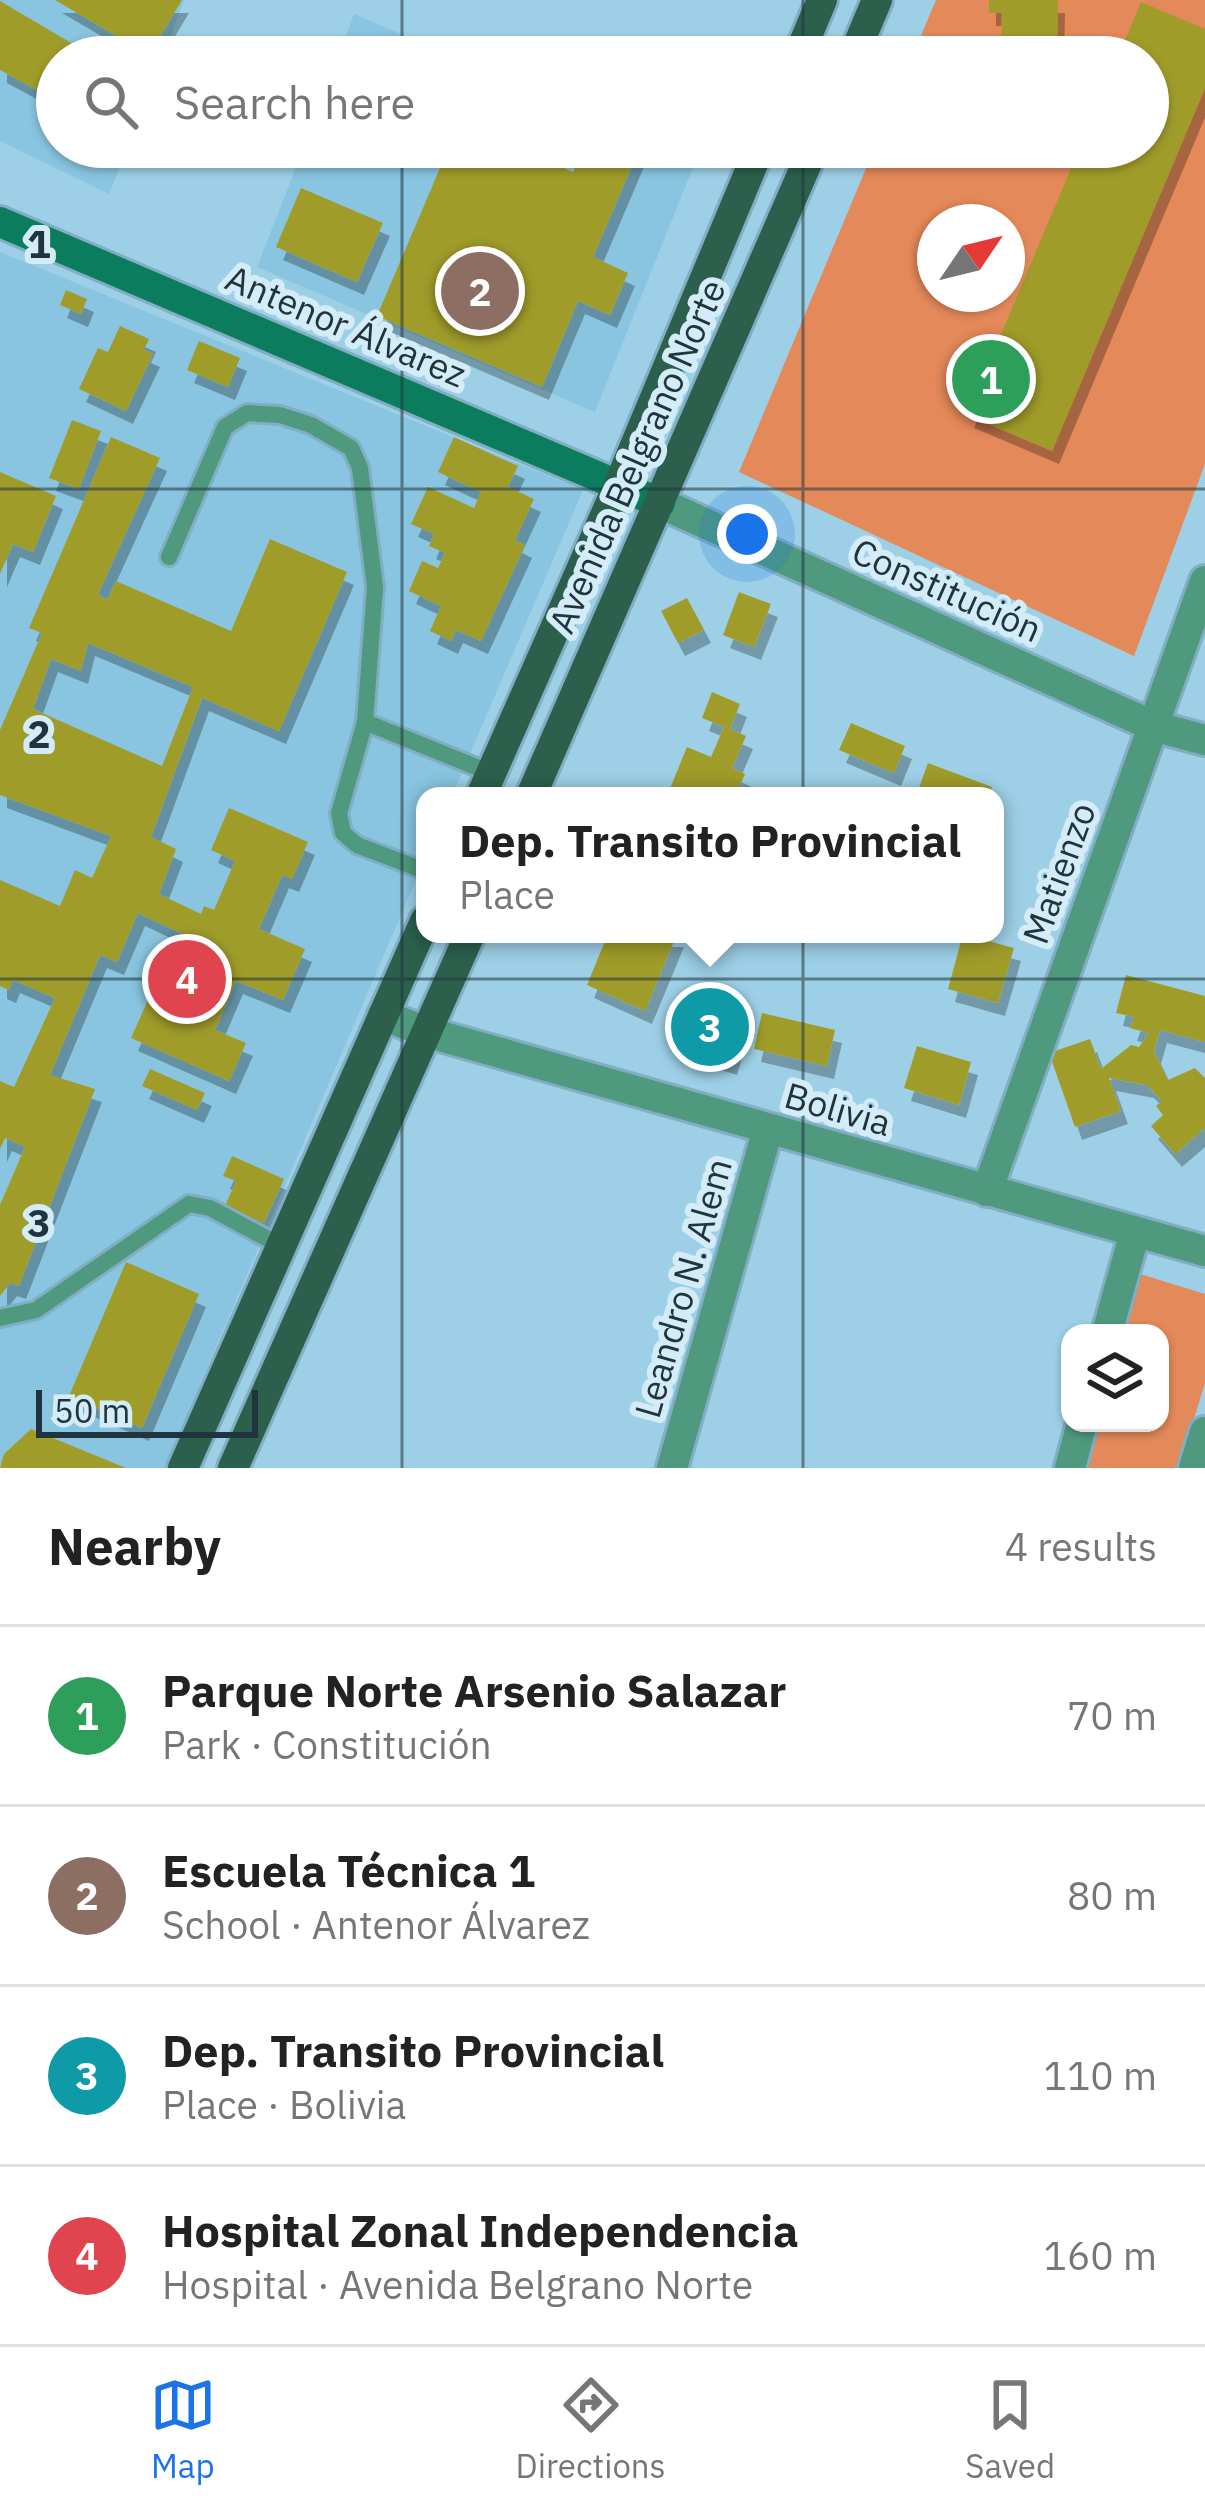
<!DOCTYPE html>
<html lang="en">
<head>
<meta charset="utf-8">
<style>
  body { margin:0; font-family:"IBM Plex Sans",sans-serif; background:#f2f2f2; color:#222 }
  .controls { position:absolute; right:36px; bottom:36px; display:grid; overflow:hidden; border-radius:24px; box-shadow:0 3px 9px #0004 }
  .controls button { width:108px; height:108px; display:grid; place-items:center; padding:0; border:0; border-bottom:3px solid #e0e0e0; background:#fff; color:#222; font:60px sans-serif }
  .compass { position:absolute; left:917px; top:204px; width:108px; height:108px; border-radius:50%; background:#fff; box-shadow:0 3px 9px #0004; rotate:55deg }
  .scale { position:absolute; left:36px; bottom:30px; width:222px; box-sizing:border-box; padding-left:12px; border:6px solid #1f343d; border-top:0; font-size:33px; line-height:42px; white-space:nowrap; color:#1f343d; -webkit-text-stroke:9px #d3ecf8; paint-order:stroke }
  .you { position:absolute; left:747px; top:534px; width:42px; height:42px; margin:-30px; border:9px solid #fff; border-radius:50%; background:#1a73e8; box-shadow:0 0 0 18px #1a73e833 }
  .badge { display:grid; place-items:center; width:78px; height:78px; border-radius:50%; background:#1a73e8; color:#fff; font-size:39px; font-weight:700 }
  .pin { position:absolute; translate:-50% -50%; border:6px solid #fff; box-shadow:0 3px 12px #0006 }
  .popup { position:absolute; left:416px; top:787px; width:588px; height:156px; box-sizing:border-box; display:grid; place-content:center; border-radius:24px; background:#fff; filter:drop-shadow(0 3px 9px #0005); font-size:39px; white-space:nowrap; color:#767676 }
  .popup b { font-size:45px; color:#222 }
  .popup::after { content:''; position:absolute; left:50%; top:100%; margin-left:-24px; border:24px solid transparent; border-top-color:#fff }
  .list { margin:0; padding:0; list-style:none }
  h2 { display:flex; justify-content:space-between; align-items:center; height:156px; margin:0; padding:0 48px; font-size:51px }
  h2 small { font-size:39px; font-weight:400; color:#767676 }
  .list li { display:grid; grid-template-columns:78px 1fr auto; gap:36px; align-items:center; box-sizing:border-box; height:180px; padding:0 48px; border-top:3px solid #e0e0e0 }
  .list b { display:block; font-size:45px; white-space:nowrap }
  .list p { margin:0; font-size:39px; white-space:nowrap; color:#767676 }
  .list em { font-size:39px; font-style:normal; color:#767676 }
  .icon { flex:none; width:66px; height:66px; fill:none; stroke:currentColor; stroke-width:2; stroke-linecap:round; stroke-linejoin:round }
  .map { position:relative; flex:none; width:1205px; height:1468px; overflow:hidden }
  .search { position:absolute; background:#fff; box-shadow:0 3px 9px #0004; left:36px; right:36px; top:36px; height:132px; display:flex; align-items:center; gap:30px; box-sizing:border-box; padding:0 42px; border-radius:66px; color:#767676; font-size:45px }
  .sheet { height:876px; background:#fff }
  nav { display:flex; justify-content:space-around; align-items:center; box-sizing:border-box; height:168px; border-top:3px solid #e0e0e0; background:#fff; font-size:33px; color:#767676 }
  nav a { display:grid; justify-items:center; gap:6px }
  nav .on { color:#1a73e8 }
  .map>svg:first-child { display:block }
  .built { fill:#89c5e0 }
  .green { fill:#e48959; fill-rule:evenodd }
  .building { fill:#a09c2a; fill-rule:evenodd; filter:url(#shadow) }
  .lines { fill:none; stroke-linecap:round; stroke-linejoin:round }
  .lane-casing { stroke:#81aec2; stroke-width:22 }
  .street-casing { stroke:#81aec2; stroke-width:36 }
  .secondary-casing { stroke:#81aec2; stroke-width:36 }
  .primary-casing { stroke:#81aec2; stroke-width:36 }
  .lane { stroke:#4f997e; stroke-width:16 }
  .street { stroke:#4f997e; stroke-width:30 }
  .secondary { stroke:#0b7d5e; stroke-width:30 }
  .primary { stroke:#2c604d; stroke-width:30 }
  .grid { fill:none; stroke:#1f343d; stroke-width:3; stroke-opacity:0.55 }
  .labels { text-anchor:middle; stroke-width:12; stroke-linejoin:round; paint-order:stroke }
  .street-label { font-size:36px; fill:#1f343d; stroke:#d3ecf8 }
  .grid-label { font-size:39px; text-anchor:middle; font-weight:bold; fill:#1f343d; stroke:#d3ecf8; stroke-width:12; stroke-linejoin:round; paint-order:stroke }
</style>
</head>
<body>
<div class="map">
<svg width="1205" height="1468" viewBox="0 0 1205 1468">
  <defs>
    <filter id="shadow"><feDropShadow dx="7" dy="13" stdDeviation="0" flood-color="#0004"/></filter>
  </defs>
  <rect width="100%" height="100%" fill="#9dd0e7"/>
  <g class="built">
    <polygon points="0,0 184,0 163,57 57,57 57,147 128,147 109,194 0,141"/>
    <polygon points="354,14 455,57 338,57"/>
    <polygon points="304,147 673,147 698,155 595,412 257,267"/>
    <polygon points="0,252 583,490 452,796 425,796 425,859 164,1468 0,1468"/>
  </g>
  <g class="green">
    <path d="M 936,0 L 1205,0 L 1205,464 L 1134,656 L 739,472 L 875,147 L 1148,147 L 1148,57 L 912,57 ZM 935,222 L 1007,222 L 1007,294 L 935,294 Z"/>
    <polygon points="1137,1273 1205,1294 1205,1383 1179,1468 1082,1468 1095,1423 1160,1423 1160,1333 1120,1333"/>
  </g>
  <g class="building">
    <polygon points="55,0 182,0 149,55"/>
    <polygon points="989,0 1058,0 1057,53 1001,52 1002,13 989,13"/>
    <polygon points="0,1 95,57 57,57 57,101 0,70"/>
    <polygon points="1141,2 1205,29 1205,88 1052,451 967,415 1080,147 1148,147 1148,57 1118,57"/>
    <polygon points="449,147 517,147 573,172 584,147 640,147 593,257 628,273 610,315 578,301 542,387 377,316"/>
    <polygon points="301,188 383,223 357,282 276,247"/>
    <polygon points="66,290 87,299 81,314 60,305"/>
    <polygon points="120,326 149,339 144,350 153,354 126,411 79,389 98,348 108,352"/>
    <polygon points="199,341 240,358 228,387 187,370"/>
    <polygon points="72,420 101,431 79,489 49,478"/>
    <path d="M 111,437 L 160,458 L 98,594 L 107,600 L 116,581 L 231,631 L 270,539 L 347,572 L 279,731 L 202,698 L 151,837 L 176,849 L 159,894 L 201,914 L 204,906 L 214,910 L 235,861 L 211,850 L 229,808 L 308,842 L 292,879 L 282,875 L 259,929 L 305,949 L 283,1000 L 236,981 L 215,1030 L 246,1043 L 229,1081 L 131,1038 L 148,1000 L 161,1005 L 165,994 L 177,999 L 192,963 L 181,958 L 191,938 L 138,913 L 117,962 L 100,955 L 50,1075 L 95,1089 L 19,1286 L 10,1283 L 0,1296 L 0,1205 L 25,1147 L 5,1138 L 0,1149 L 0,1081 L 14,1087 L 55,998 L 13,980 L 9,990 L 0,986 L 0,880 L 60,906 L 75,870 L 92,878 L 111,836 L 0,795 L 0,730 L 42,633 L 29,628 ZM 88,643 L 193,687 L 162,766 L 33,709 L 51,659 L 81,671 Z"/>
    <polygon points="454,437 518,466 508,487 534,499 515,540 525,545 481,641 456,630 451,641 430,631 441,606 409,591 422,561 438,568 445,553 429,546 434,534 411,524 428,487 474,508 481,492 438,472"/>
    <polygon points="0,472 56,496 33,552 13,544 0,574"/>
    <polygon points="739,592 771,604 754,647 723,635"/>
    <polygon points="687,598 704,630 678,643 661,611"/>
    <polygon points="712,692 740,704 730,729 746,736 732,768 745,774 735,796 667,796 687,747 711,757 724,727 702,718"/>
    <polygon points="851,723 905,746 894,773 839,750"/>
    <polygon points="928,763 992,787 989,796 916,796"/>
    <polygon points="608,934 677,934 645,1011 587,985"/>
    <polygon points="963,934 1014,948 998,1003 948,989"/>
    <polygon points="1126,975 1205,996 1205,1042 1160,1030 1154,1051 1168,1080 1195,1068 1205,1078 1205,1128 1175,1154 1151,1126 1163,1115 1156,1106 1162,1101 1147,1085 1109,1078 1121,1111 1075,1127 1049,1053 1090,1039 1101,1069 1131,1045 1139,1047 1149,1033 1130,1028 1134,1017 1116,1013"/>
    <polygon points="691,991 746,1008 730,1062 674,1045"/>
    <polygon points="762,1013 835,1030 827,1066 754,1049"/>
    <polygon points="917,1046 971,1062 959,1105 904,1088"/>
    <polygon points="150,1069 205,1093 197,1110 142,1086"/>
    <polygon points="232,1156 284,1179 264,1223 225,1206 236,1181 223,1176"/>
    <polygon points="126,1262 199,1294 142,1428 69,1396"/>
    <polygon points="31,1429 126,1468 0,1468 4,1454"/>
  </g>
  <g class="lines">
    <defs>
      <g id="lane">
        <polyline points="169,557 225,427 247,413 280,415 311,425 351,448 360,468 375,587 365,722 339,813 343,833 357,845 425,871"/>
        <polyline points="365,722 491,773"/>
        <polyline points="0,1318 36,1310 189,1204 210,1208 281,1246"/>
      </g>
      <g id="street">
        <polyline points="660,503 1153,726 1205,740"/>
        <polyline points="383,1015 426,1032 1205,1251"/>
        <polyline points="987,1191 1205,581"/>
        <polyline points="1107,1333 1135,1232"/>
        <polyline points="672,1468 768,1129"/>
        <polyline points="1070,1468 1082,1423"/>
        <polyline points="1194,1468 1205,1432"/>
      </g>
      <polyline id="secondary" points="0,222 660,503"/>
      <g id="primary">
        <polyline points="798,57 822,0"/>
        <polyline points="853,57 877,0"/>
        <polyline points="481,796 619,484 760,147"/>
        <polyline points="531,796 814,147"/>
        <polyline points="183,1468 425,921"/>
        <polyline points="233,1468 470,934"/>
      </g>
    </defs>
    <use href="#lane" class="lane-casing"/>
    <use href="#street" class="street-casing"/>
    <use href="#secondary" class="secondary-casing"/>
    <use href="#primary" class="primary-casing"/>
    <use href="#lane" class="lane"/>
    <use href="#street" class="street"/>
    <use href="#secondary" class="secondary"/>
    <use href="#primary" class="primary"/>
  </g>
  <path class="grid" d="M 402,0 L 402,57M 803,0 L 803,57M 402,147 L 402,1468M 803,147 L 803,1468M 0,489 L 1205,489M 0,979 L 1205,979"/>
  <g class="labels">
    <g class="street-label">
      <text transform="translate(346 326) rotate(23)" y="13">Antenor Álvarez</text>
      <text transform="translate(637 456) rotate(-66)" y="13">Avenida Belgrano Norte</text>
      <text transform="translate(947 590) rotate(24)" y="13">Constitución</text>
      <text transform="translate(1059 873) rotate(-70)" y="13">Matienzo</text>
      <text transform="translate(838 1109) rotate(16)" y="13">Bolivia</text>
      <text transform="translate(683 1288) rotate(-74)" y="13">Leandro N. Alem</text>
    </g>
  </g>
  <g class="grid-label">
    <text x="39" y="258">1</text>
    <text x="39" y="748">2</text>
    <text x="39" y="1237">3</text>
  </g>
</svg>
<div class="controls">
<button><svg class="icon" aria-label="layers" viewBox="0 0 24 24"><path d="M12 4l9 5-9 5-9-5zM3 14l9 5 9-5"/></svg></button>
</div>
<svg class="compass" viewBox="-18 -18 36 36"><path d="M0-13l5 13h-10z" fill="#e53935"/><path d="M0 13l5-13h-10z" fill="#767676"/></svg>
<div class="scale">50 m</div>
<div class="you"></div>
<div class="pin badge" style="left:991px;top:379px;background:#2e9e5b">1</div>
<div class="pin badge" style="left:480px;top:291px;background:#8d6e63">2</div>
<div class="pin badge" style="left:710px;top:1027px;background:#0f9aa8">3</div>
<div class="popup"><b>Dep. Transito Provincial</b>Place</div>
<div class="pin badge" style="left:187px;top:979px;background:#e0444e">4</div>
<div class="search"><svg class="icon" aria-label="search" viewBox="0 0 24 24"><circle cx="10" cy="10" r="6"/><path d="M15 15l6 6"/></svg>Search here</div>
</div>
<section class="sheet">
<h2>Nearby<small>4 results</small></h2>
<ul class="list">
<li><span class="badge" style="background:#2e9e5b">1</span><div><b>Parque Norte Arsenio Salazar</b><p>Park · Constitución</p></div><em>70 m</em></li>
<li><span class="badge" style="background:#8d6e63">2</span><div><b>Escuela Técnica 1</b><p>School · Antenor Álvarez</p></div><em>80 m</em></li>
<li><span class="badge" style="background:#0f9aa8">3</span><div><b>Dep. Transito Provincial</b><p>Place · Bolivia</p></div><em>110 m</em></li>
<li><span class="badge" style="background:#e0444e">4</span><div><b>Hospital Zonal Independencia</b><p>Hospital · Avenida Belgrano Norte</p></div><em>160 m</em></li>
</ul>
</section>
<nav>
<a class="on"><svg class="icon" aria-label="map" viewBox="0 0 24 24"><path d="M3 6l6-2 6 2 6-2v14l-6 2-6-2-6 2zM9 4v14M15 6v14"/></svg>Map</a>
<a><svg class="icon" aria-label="directions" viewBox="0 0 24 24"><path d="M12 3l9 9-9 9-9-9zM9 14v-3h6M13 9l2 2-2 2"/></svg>Directions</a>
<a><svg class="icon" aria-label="saved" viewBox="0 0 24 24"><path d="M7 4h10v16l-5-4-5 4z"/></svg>Saved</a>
</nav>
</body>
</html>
